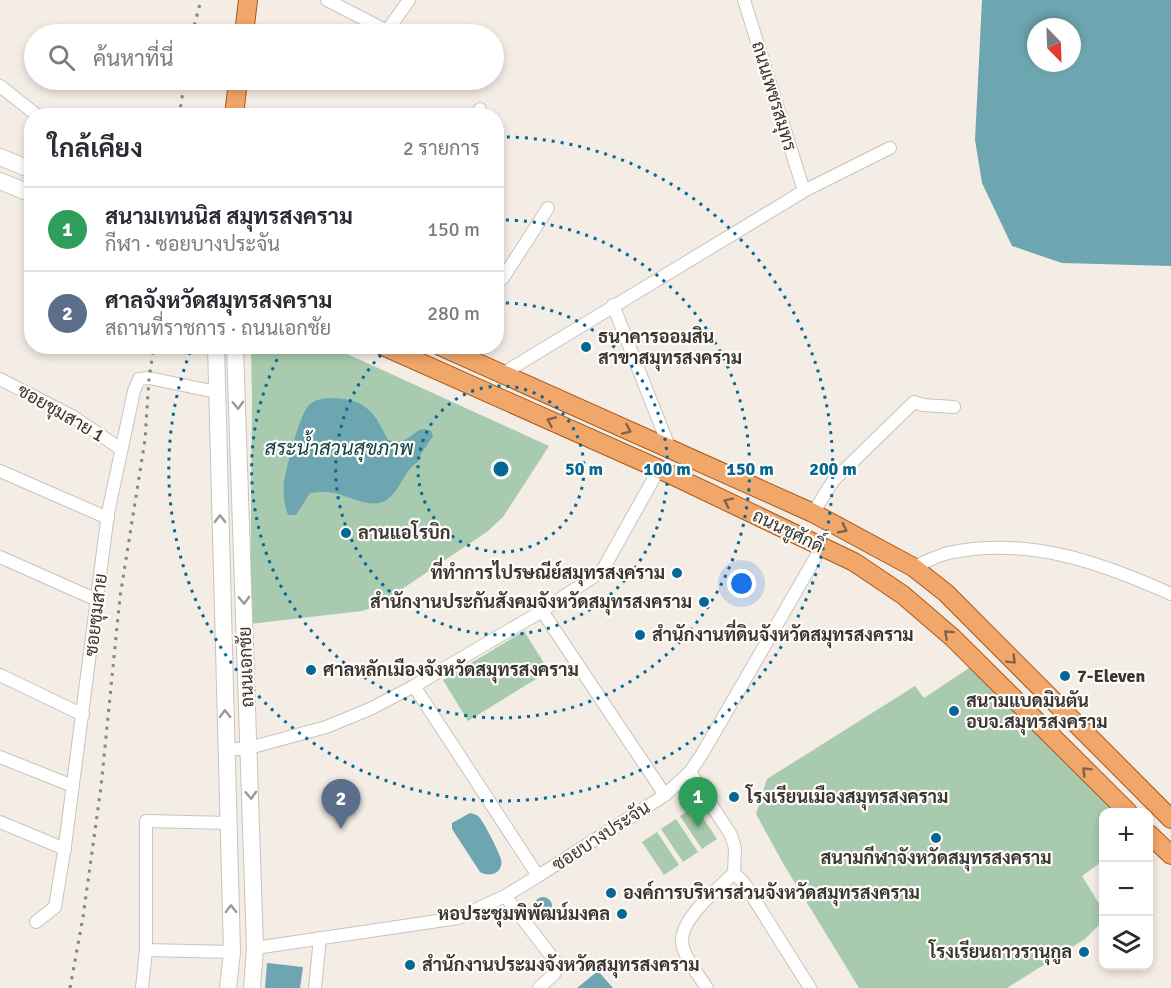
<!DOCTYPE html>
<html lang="th">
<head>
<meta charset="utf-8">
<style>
  body { margin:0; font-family:Signika,Sarabun,sans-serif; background:#f2f2f3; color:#2b2b33 }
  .controls { position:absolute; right:18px; bottom:18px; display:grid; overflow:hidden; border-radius:12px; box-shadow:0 3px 9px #0003 }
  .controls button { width:54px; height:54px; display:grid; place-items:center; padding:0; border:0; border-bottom:2px solid #e1e1e2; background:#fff; color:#2b2b33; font:30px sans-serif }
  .compass { position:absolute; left:1027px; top:18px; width:54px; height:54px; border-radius:50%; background:#fff; box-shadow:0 3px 9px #0003; rotate:157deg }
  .you { position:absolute; left:742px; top:584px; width:21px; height:21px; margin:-15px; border:4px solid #fff; border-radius:50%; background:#1a73e8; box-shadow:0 0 0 9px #1a73e833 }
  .badge { display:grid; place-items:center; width:39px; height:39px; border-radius:50%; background:#ea580c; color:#fff; font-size:20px; font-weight:700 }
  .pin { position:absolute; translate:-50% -50px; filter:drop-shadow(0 2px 3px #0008) }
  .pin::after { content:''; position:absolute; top:32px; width:21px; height:18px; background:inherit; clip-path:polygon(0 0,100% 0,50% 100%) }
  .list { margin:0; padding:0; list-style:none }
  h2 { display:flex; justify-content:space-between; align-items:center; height:78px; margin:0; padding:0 24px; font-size:26px }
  h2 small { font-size:20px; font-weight:400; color:#7c7c81 }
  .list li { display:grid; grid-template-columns:39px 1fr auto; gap:18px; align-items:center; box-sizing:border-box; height:84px; padding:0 24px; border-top:2px solid #e1e1e2 }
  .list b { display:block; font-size:22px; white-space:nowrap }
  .list p { margin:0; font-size:20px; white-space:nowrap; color:#7c7c81 }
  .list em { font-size:20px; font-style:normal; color:#7c7c81 }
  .icon { flex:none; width:33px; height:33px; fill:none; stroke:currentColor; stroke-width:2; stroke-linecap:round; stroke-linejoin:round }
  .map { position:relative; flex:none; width:1171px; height:988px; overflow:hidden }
  .search { position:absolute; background:#fff; box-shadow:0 3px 9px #0003; left:24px; top:24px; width:480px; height:66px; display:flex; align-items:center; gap:15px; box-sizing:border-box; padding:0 21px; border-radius:33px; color:#7c7c81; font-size:22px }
  .panel { position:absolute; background:#fff; box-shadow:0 3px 9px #0003; left:24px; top:108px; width:480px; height:246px; border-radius:24px }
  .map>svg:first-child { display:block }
  .green { fill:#a8caae }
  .water { fill:#6da6b0; fill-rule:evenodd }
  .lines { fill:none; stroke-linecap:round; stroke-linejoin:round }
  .minor-casing { stroke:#cac3bc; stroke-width:14 }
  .secondary-casing { stroke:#cac3bc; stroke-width:18 }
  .primary-casing { stroke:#aa5816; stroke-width:20 }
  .minor { stroke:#fff; stroke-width:12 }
  .secondary { stroke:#fff; stroke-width:16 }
  .primary { stroke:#f1a66a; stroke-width:18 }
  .rail { stroke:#87837f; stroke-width:3; stroke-dasharray:3 6; stroke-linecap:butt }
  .oneway { stroke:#9c9a99 }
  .oneway2 { stroke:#826349 }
  .ring { fill:none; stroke:#056796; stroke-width:3; stroke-dasharray:3 6 }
  .poi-dot { fill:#056796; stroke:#fffbf7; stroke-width:2 }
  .labels { text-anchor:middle; stroke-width:4.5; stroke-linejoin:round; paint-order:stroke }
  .street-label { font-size:18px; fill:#383633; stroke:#fffbf7 }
  .poi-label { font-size:18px; font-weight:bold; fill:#383633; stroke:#fffbf7; text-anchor:start }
  .water-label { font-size:20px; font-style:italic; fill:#0c424a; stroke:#fffbf7 }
  .centre { fill:#056796; stroke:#fffbf7; stroke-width:3 }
  .ring-label { font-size:18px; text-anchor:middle; font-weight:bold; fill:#056796; stroke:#fffbf7; stroke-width:4.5; stroke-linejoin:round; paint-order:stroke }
</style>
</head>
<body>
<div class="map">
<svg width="1171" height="988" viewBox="0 0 1171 988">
  <rect width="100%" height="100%" fill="#f4ede6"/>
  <g class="green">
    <polygon points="251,347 332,347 549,446 503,517 488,531 377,606 362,611 250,624 252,398"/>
    <polygon points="524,631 549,671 468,721 443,680"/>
    <polygon points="978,662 1128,812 1104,812 1103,861 1082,876 1103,910 1103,921 1085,939 1007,988 859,988 784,865 756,814 767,779 915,686 924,698"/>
    <polygon points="695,806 717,839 702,849 680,816"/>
    <polygon points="676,819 698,852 683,862 661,829"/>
    <polygon points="657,832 679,865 664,875 642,842"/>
  </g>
  <g class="water">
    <path d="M 982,0 L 1171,0 L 1171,266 L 1062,263 L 1012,246 L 982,183 L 975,140 ZM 1036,27 L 1072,27 L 1072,63 L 1036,63 Z"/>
    <path d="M 327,398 C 364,398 373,409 388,440 C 393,441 399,442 404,440 C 415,436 418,425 431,431 L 433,436 L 419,457 L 418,462 C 404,470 401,489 388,499 C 374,510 353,498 338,494 C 329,491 319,492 310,493 L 296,515 L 288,515 C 284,504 283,493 284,482 C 287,466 299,414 310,404 C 315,400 321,399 327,398 Z"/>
    <path d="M 470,813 C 474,814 476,814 479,817 C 484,822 499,852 501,859 C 504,873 490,878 480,872 L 452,829 L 452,823 Z"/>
    <circle cx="543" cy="906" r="9"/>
    <polygon points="267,963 303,967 300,988 265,988"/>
    <polygon points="598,971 613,988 576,988 577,988"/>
  </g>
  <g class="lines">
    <defs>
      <g id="minor">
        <polyline points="327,0 387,31 409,0"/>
        <polyline points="744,0 804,191"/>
        <polyline points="0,86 38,116"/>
        <polyline points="477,116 480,109"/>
        <polyline points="496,283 503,278 548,208"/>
        <polyline points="613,305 670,449"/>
        <polyline points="502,374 804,191 890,148"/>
        <polyline points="0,379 72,416 121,449"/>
        <polyline points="0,471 108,518"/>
        <polyline points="813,513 833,481 914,402 923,405 954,407"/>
        <polyline points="0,557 97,600"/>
        <path d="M 913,567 C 924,563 936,556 948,553 C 1027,536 1100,562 1171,594"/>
        <polyline points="542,611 665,795"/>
        <polyline points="0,675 83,715"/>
        <polyline points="414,686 538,876"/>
        <polyline points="226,750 249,748 326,727 370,709 414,686 542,611 602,571 659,469"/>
        <polyline points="0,757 73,786"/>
        <path d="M 690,772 L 731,835 L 735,848 L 734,873 C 718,889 675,922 683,947 C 686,960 700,977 707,988"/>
        <polyline points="0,822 65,849"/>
        <polyline points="734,873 744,883 810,988"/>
        <polyline points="505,896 555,961 555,973 539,988"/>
        <polyline points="36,922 55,907 65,846 108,513 134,391 139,379 149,378 216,392"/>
        <polyline points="255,948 458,918 505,896 538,876 665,795 690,772 702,754 821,548"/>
        <polyline points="146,950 232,952"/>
        <polyline points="142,988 146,950 146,821 229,823"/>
        <polyline points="315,988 320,938"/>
      </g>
      <g id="secondary">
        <polyline points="0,157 32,170"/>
        <polyline points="0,181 32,194"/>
        <polyline points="216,346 232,952 228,988"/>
        <polyline points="235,346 255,948 252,988"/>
      </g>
      <g id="primary">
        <polyline points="244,34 248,0"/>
        <polyline points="234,116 238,80"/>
        <polyline points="383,346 659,469 854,562 903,595 953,638 1128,812"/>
        <polyline points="440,346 813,513 913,567 946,593 1171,819"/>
        <polyline points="1149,834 1171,855"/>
      </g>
    </defs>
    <use href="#minor" class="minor-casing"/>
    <use href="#secondary" class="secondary-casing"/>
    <use href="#primary" class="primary-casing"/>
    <use href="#minor" class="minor"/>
    <use href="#secondary" class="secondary"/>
    <use href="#primary" class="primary"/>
    <g class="rail">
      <polyline points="192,34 201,0"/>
      <polyline points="179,116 185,80"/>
      <polyline points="70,988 83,917 101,787 120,597 145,440 149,378 154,346"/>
    </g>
  </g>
  <defs><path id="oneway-chevron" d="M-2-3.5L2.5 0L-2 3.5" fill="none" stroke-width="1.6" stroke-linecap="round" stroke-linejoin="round" transform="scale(1.5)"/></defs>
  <g class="oneway">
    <use href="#oneway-chevron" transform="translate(238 405) rotate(88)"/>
    <use href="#oneway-chevron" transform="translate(220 519) rotate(-91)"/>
    <use href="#oneway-chevron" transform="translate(244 600) rotate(88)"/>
    <use href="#oneway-chevron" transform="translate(225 714) rotate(-91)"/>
    <use href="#oneway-chevron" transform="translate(251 795) rotate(88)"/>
    <use href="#oneway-chevron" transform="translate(231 909) rotate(-91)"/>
  </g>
  <g class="oneway2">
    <use href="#oneway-chevron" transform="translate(551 421) rotate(-156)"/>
    <use href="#oneway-chevron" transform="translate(627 430) rotate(24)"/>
    <use href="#oneway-chevron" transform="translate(728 502) rotate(-154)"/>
    <use href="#oneway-chevron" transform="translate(843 529) rotate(27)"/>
    <use href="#oneway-chevron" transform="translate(948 634) rotate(-138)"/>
    <use href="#oneway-chevron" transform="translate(1012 660) rotate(45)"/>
    <use href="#oneway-chevron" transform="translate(1086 771) rotate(-135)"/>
  </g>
  <g class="ring">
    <circle cx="501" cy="469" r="83"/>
    <path d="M497 303A166 166 0 1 1 389 347"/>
    <path d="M497 220A249 249 0 1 1 283 348"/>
    <path d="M498 137A332 332 0 1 1 192 347"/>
  </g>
  <g class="poi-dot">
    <circle cx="586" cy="347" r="6"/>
    <circle cx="346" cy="533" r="6"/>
    <circle cx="677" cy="573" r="6"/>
    <circle cx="704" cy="602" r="6"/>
    <circle cx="640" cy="635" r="6"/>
    <circle cx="311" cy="670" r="6"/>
    <circle cx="1065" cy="676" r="6"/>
    <circle cx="954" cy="711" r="6"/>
    <circle cx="734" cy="797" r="6"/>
    <circle cx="936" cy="838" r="6"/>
    <circle cx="611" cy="893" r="6"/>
    <circle cx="622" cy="914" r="6"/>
    <circle cx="1084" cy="952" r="6"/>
    <circle cx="410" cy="965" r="6"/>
  </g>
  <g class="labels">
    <g class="street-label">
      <text transform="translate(774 96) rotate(73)" y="6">ถนนเพชรสมุทร</text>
      <text transform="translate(61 413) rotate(30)" y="6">ซอยชุมสาย 1</text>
      <text transform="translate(788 531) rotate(26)" y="6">ถนนชูศักดิ์</text>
      <text transform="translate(96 615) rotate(-83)" y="6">ซอยชุมสาย</text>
      <text transform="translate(246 667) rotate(-92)" y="6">ถนนเอกชัย</text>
      <text transform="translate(601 836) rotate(-33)" y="6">ซอยบางประจัน</text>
    </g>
    <g class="poi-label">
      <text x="598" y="343">ธนาคารออมสิน<tspan x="598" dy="21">สาขาสมุทรสงคราม</tspan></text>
      <text x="358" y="539">ลานแอโรบิก</text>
      <text x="665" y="579" text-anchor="end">ที่ทำการไปรษณีย์สมุทรสงคราม</text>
      <text x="692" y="608" text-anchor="end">สำนักงานประกันสังคมจังหวัดสมุทรสงคราม</text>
      <text x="652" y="641">สำนักงานที่ดินจังหวัดสมุทรสงคราม</text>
      <text x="323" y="676">ศาลหลักเมืองจังหวัดสมุทรสงคราม</text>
      <text x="1077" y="682">7-Eleven</text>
      <text x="966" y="707">สนามแบดมินตัน<tspan x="966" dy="21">อบจ.สมุทรสงคราม</tspan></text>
      <text x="746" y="803">โรงเรียนเมืองสมุทรสงคราม</text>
      <text x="936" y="864" text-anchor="middle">สนามกีฬาจังหวัดสมุทรสงคราม</text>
      <text x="623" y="899">องค์การบริหารส่วนจังหวัดสมุทรสงคราม</text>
      <text x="610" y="920" text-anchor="end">หอประชุมพิพัฒน์มงคล</text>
      <text x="1072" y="958" text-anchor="end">โรงเรียนถาวรานุกูล</text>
      <text x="422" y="971">สำนักงานประมงจังหวัดสมุทรสงคราม</text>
    </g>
    <g class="water-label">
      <text x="339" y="455">สระน้ำสวนสุขภาพ</text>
    </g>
  </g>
  <circle cx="501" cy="469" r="9" class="centre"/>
  <g class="ring-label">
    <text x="584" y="475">50 m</text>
    <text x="667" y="475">100 m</text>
    <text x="750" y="475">150 m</text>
    <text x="833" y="475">200 m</text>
  </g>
</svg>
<div class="controls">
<button>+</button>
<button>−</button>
<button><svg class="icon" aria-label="layers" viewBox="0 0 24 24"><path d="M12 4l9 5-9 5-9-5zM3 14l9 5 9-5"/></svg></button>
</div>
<svg class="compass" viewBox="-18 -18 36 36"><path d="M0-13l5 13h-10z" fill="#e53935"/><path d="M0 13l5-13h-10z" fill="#7c7c81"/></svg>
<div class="you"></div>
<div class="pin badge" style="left:698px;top:827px;background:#2e9e5b">1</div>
<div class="pin badge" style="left:341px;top:829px;background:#5c6f8a">2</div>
<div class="search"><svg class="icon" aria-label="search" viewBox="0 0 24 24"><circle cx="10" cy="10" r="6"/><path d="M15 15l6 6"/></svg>ค้นหาที่นี่</div>
<section class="panel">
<h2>ใกล้เคียง<small>2 รายการ</small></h2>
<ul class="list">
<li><span class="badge" style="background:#2e9e5b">1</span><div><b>สนามเทนนิส สมุทรสงคราม</b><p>กีฬา · ซอยบางประจัน</p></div><em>150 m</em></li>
<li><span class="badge" style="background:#5c6f8a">2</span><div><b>ศาลจังหวัดสมุทรสงคราม</b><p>สถานที่ราชการ · ถนนเอกชัย</p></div><em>280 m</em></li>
</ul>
</section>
</div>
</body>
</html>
